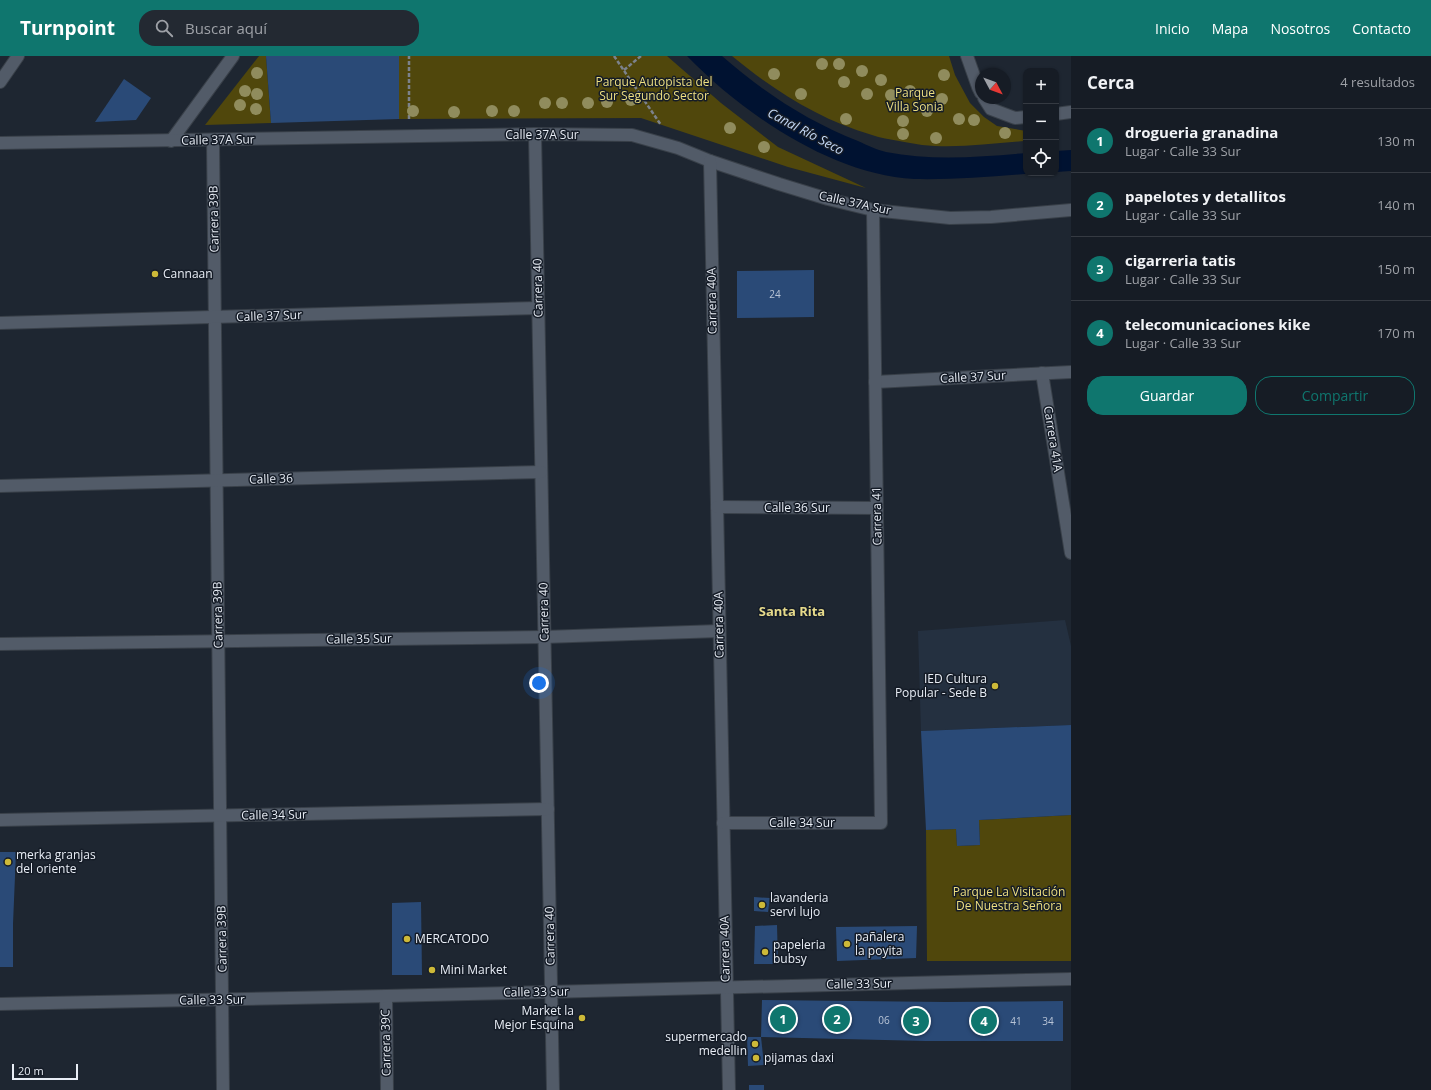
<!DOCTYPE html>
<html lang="es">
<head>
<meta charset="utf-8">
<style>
  body { margin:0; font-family:"Open Sans",sans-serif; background:#232932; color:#f1f3f6 }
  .controls { position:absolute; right:12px; top:12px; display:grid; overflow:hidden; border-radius:8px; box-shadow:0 1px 3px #0004 }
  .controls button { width:36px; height:36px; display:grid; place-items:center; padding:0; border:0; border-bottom:1px solid #353a42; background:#161c25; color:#f1f3f6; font:20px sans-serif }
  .compass { position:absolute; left:975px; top:12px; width:36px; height:36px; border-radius:50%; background:#161c25; box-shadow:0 1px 3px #0004; rotate:131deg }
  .scale { position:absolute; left:12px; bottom:10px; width:66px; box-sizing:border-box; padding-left:4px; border:2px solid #e8edf5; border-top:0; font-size:11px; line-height:14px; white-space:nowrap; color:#e8edf5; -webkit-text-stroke:3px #151c27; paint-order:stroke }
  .you { position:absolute; left:539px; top:627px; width:14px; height:14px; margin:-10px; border:3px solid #fff; border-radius:50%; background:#1a73e8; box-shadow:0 0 0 6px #1a73e833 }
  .badge { display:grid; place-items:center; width:26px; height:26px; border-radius:50%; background:#0f766e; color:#fff; font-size:13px; font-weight:700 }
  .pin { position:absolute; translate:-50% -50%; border:2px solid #fff; box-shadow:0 1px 4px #0006 }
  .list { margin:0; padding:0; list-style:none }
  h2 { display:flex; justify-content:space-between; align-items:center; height:52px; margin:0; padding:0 16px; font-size:17px }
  h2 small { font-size:13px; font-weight:400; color:#9ea1a7 }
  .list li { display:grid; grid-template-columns:26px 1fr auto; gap:12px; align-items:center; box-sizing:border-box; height:64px; padding:0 16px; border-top:1px solid #353a42 }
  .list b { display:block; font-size:15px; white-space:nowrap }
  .list p { margin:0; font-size:13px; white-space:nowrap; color:#9ea1a7 }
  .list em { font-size:13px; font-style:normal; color:#9ea1a7 }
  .actions { display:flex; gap:8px; padding:12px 16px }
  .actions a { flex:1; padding:9px 0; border:1px solid #0f766e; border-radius:16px; text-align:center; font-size:14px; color:#0f766e }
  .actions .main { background:#0f766e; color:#fff }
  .icon { flex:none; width:22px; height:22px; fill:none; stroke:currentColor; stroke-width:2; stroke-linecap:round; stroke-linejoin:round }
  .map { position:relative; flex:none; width:1071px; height:1034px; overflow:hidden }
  header { display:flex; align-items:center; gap:24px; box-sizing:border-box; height:56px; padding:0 20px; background:#0f766e; color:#fff }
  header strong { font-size:19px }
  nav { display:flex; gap:22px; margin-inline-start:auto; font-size:14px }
  .search { width:280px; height:36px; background:#232932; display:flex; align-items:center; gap:10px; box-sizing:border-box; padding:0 14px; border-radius:16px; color:#9ea1a7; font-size:15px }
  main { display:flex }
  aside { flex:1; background:#161c25 }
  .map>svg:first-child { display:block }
  .built { fill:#243040 }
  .green { fill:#50470c }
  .water { fill:#001231 }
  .building { fill:#2a4a77 }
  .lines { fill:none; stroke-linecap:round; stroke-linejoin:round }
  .minor-casing { stroke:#394049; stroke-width:14 }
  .path { stroke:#7c828c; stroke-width:2.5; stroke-dasharray:4 2; stroke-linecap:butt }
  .minor { stroke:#525b68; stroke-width:12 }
  .tree { fill:#908c5d }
  .poi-dot { fill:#cdb938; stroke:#151c27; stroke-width:1.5 }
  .labels { text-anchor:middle; stroke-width:3; stroke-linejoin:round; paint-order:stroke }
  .number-label { font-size:10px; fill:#b8c4d6 }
  .park-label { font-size:12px; fill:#eedf81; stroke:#151c27 }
  .street-label { font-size:12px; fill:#e8edf5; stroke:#151c27 }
  .poi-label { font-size:12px; fill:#e8edf5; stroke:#151c27; text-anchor:start }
  .water-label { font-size:13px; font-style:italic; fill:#c5d9f7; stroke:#151c27 }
  .neighbourhood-label { font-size:13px; font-weight:bold; fill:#e6da8b; stroke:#151c27 }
</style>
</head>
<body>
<header>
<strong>Turnpoint</strong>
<div class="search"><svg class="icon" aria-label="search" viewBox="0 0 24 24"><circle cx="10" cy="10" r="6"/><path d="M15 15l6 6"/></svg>Buscar aquí</div>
<nav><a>Inicio</a><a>Mapa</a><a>Nosotros</a><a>Contacto</a></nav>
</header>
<main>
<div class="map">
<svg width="1071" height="1034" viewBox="0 0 1071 1034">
  <rect width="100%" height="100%" fill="#1e2631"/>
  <polygon class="built" points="1065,564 1071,590 1071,669 921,675 918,575"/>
  <g class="green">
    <polygon points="259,0 266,0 271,67 205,69"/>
    <polygon points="399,0 667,0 721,47 778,91 866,132 788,111 641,62 399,63"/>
    <path d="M 732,0 L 949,0 L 955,19 L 970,47 L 984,61 L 997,70 L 1026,75 L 1026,85 C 992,87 957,93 922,89 C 914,88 906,86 899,85 C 890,83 880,82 872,79 C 820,64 773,34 732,0 Z"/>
    <polygon points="1071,759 1071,905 927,905 926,774 956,773 957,790 980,789 979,764"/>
  </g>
  <g class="water">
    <path d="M 687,0 L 722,0 C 763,36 807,65 858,85 C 867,89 877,94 886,96 C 932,105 980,101 1026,97 L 1026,117 L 1038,117 C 997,120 955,124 914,123 C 832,119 742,57 687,0 Z"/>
    <polygon points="1071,94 1071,115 1056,116 1056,95"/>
  </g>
  <g class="building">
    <polygon points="266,0 399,0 399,63 271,67"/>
    <polygon points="124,23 151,42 136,64 95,66"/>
    <polygon points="814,214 814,261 737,262 737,215"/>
    <polygon points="1071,669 1071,759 979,764 980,789 957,790 956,773 926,774 921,675"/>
    <polygon points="0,796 16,796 13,868 13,911 0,911"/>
    <polygon points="754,841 770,842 768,856 754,855"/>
    <polygon points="421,846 422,919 392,919 392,847"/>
    <polygon points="777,869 778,908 754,908 755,870"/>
    <polygon points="917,870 916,902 837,905 836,871"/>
    <polygon points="762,944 945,946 1063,945 1063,985 925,985 761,981"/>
    <polygon points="747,981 761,981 764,1009 748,1010"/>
    <rect x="749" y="1029" width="15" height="5"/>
  </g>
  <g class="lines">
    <defs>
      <g id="minor">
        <polyline points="967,0 978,31 981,37"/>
        <polyline points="0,26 18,0"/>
        <polyline points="984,42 991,53 1015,62 1026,61"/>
        <polyline points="1056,58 1071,56"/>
        <polyline points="535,78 553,1034"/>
        <polyline points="171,85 233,0"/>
        <polyline points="213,85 223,1034"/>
        <polyline points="0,87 535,78 632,79 678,92 710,105 779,128 828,143 873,154 950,162 991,161 1071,154"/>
        <polyline points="710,105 729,1034"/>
        <polyline points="0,267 538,252"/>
        <polyline points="1042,317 1071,497"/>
        <polyline points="875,326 1071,316"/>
        <polyline points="0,430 541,416"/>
        <polyline points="717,451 877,452"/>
        <polyline points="0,588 544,581 719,575"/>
        <polyline points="0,764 548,753"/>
        <polyline points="723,767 881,767 873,154"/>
        <polyline points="386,940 387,1034"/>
        <polyline points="0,948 386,940 1071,923"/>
      </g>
    </defs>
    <use href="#minor" class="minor-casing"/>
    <g class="path">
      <polyline points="614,0 661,69"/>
      <polyline points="624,14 641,0"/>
      <polyline points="409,63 409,0"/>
    </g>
    <use href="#minor" class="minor"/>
  </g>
  <g class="tree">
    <circle cx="822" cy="8" r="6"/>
    <circle cx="839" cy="8" r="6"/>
    <circle cx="862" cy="15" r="6"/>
    <circle cx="257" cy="17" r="6"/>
    <circle cx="774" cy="18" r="6"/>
    <circle cx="944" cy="19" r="6"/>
    <circle cx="881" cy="24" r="6"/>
    <circle cx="844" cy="26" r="6"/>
    <circle cx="245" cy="35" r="6"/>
    <circle cx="910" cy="35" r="6"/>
    <circle cx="257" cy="38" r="6"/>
    <circle cx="801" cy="38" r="6"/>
    <circle cx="867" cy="38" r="6"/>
    <circle cx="891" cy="39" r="6"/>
    <circle cx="942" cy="43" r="6"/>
    <circle cx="631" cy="44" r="6"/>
    <circle cx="607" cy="46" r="6"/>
    <circle cx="545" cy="47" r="6"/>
    <circle cx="562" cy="47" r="6"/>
    <circle cx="588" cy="47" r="6"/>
    <circle cx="240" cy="49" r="6"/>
    <circle cx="256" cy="53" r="6"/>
    <circle cx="413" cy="55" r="6"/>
    <circle cx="492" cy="55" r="6"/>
    <circle cx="514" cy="55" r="6"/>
    <circle cx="927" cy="55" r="6"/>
    <circle cx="454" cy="56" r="6"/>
    <circle cx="846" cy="63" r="6"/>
    <circle cx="959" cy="63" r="6"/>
    <circle cx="974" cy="64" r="6"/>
    <circle cx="903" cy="65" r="6"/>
    <circle cx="730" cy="72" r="6"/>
    <circle cx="1005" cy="77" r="6"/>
    <circle cx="903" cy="78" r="6"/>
    <circle cx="936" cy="82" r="6"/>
    <circle cx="764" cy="91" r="6"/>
  </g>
  <g class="poi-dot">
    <circle cx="155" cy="218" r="4"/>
    <circle cx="995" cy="630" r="4"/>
    <circle cx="8" cy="806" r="4"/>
    <circle cx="762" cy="849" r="4"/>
    <circle cx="407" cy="883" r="4"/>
    <circle cx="847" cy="888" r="4"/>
    <circle cx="765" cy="896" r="4"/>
    <circle cx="432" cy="914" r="4"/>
    <circle cx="582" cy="962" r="4"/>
    <circle cx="755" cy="988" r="4"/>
    <circle cx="756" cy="1002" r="4"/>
  </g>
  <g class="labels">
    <g class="number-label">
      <text x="775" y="242">24</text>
      <text x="884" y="968">06</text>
      <text x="1016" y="969">41</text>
      <text x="1048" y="969">34</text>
    </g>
    <g class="park-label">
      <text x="654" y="30">Parque Autopista del<tspan x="654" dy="14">Sur Segundo Sector</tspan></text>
      <text x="915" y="41">Parque<tspan x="915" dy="14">Villa Sonia</tspan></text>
      <text x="1009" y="840">Parque La Visitación<tspan x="1009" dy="14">De Nuestra Señora</tspan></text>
    </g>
    <g class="street-label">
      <text x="542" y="83">Calle 37A Sur</text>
      <text transform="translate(218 84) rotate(-1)" y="4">Calle 37A Sur</text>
      <text transform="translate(855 147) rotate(12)" y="4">Calle 37A Sur</text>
      <text transform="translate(214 163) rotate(-91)" y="4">Carrera 39B</text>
      <text transform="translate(538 232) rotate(-91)" y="4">Carrera 40</text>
      <text transform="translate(712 245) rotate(-91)" y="4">Carrera 40A</text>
      <text transform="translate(269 260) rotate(-2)" y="4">Calle 37 Sur</text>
      <text transform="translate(973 321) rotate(-3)" y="4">Calle 37 Sur</text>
      <text transform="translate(1053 383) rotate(81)" y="4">Carrera 41A</text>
      <text transform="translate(271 423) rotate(-2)" y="4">Calle 36</text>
      <text x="797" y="456">Calle 36 Sur</text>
      <text transform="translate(877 460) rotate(-91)" y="4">Carrera 41</text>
      <text transform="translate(544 556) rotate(-91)" y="4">Carrera 40</text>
      <text transform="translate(218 559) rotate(-91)" y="4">Carrera 39B</text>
      <text transform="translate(719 569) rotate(-91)" y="4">Carrera 40A</text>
      <text transform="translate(359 583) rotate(-1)" y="4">Calle 35 Sur</text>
      <text transform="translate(274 759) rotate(-1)" y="4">Calle 34 Sur</text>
      <text x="802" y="771">Calle 34 Sur</text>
      <text transform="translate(550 880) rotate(-91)" y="4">Carrera 40</text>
      <text transform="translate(222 883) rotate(-91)" y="4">Carrera 39B</text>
      <text transform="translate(725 893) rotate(-91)" y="4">Carrera 40A</text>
      <text transform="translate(859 928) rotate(-1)" y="4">Calle 33 Sur</text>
      <text transform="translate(536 936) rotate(-1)" y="4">Calle 33 Sur</text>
      <text transform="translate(212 944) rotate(-1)" y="4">Calle 33 Sur</text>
      <text transform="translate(386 987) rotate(-91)" y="4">Carrera 39C</text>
    </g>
    <g class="poi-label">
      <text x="163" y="222">Cannaan</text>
      <text x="987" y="627" text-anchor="end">IED Cultura<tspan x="987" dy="14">Popular - Sede B</tspan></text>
      <text x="16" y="803">merka granjas<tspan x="16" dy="14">del oriente</tspan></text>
      <text x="770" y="846">lavanderia<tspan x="770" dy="14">servi lujo</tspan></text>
      <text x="855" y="885">pañalera<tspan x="855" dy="14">la poyita</tspan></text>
      <text x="415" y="887">MERCATODO</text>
      <text x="773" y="893">papeleria<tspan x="773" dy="14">bubsy</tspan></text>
      <text x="440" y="918">Mini Market</text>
      <text x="574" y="959" text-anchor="end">Market la<tspan x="574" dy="14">Mejor Esquina</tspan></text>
      <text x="747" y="985" text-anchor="end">supermercado<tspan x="747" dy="14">medellin</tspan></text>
      <text x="764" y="1006">pijamas daxi</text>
    </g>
    <g class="water-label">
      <text transform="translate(806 75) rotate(28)" y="5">Canal Río Seco</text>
    </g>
    <g class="neighbourhood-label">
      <text x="792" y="560">Santa Rita</text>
    </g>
  </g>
</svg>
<div class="controls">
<button>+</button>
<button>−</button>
<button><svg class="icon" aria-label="locate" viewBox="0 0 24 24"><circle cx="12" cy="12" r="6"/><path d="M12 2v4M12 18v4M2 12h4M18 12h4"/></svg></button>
</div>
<svg class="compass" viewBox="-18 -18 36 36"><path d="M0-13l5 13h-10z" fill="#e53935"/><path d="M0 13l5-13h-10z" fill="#9ea1a7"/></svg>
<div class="scale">20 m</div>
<div class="you"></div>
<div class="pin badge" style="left:783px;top:963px">1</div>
<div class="pin badge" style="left:837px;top:963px">2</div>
<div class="pin badge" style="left:916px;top:965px">3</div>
<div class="pin badge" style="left:984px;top:965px">4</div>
</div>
<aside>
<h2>Cerca<small>4 resultados</small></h2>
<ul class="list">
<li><span class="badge">1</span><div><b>drogueria granadina</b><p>Lugar · Calle 33 Sur</p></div><em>130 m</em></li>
<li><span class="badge">2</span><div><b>papelotes y detallitos</b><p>Lugar · Calle 33 Sur</p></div><em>140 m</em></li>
<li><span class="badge">3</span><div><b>cigarreria tatis</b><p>Lugar · Calle 33 Sur</p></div><em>150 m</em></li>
<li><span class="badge">4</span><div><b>telecomunicaciones kike</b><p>Lugar · Calle 33 Sur</p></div><em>170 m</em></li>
</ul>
<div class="actions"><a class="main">Guardar</a><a>Compartir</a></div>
</aside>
</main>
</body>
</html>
